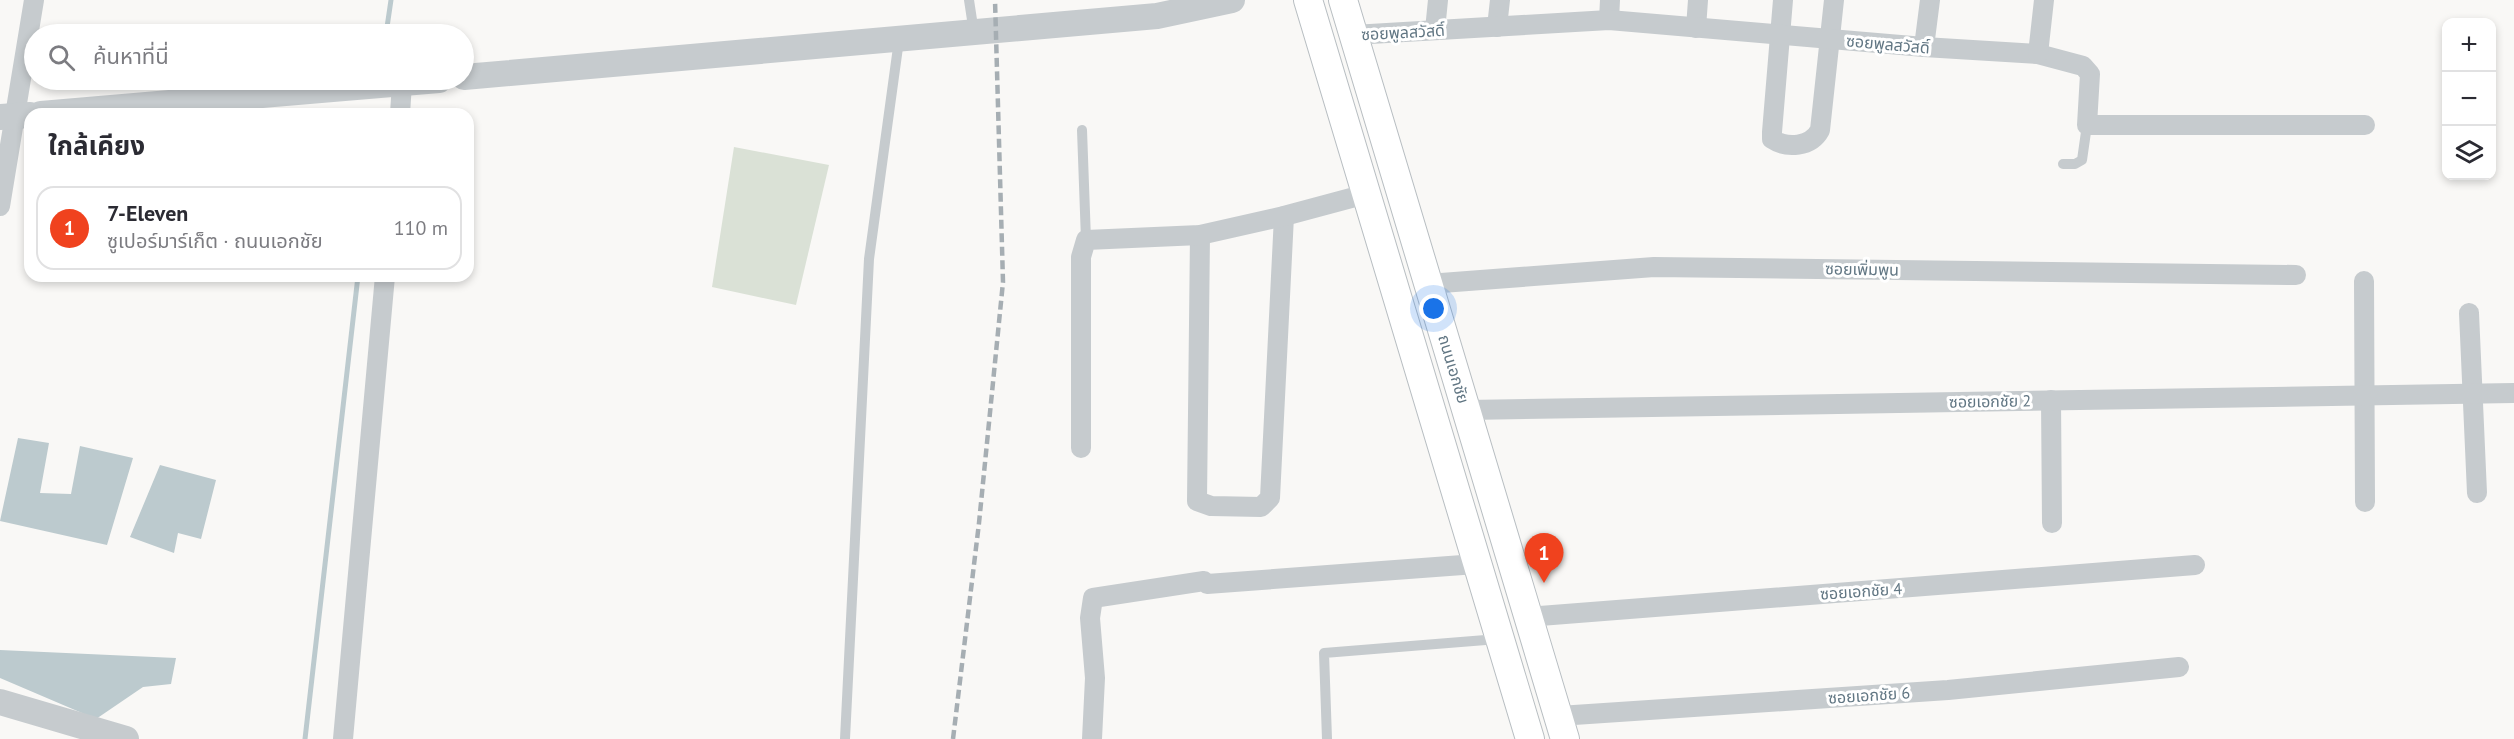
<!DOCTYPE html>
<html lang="th">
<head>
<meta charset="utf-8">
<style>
  body { margin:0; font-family:"PT Sans","Noto Sans Thai",sans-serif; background:#f2f2f3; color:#2b2b33 }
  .controls { position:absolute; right:18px; top:18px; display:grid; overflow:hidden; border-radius:12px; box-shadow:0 3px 9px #0003 }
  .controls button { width:54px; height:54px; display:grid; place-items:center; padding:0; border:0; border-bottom:2px solid #e1e1e2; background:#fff; color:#2b2b33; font:30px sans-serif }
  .you { position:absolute; left:1434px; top:309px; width:21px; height:21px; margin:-15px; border:4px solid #fff; border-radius:50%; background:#1a73e8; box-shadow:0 0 0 9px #1a73e833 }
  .badge { display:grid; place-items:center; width:39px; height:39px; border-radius:50%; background:#f0421e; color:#fff; font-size:20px; font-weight:700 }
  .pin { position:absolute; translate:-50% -50px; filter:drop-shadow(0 2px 3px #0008) }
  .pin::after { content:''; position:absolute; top:32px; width:21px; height:18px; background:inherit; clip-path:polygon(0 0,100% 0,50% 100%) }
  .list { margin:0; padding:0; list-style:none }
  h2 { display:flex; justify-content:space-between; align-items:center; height:78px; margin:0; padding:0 24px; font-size:26px }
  h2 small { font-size:20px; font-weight:400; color:#7c7c81 }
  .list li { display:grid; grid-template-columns:39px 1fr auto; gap:18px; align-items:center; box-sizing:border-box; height:84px; margin:0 12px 12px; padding:0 12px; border:2px solid #e1e1e2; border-radius:18px }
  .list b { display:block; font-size:22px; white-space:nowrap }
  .list p { margin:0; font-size:20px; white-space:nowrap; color:#7c7c81 }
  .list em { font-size:20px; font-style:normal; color:#7c7c81 }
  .icon { flex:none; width:33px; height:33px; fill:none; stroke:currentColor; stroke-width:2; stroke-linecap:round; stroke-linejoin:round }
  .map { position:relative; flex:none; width:2514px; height:739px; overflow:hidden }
  .search { position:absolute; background:#fff; box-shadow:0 3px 9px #0003; left:24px; top:24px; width:450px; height:66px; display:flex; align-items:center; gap:15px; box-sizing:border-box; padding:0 21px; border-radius:33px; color:#7c7c81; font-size:22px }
  .panel { position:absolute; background:#fff; box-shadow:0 3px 9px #0003; left:24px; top:108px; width:450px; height:174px; border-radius:18px }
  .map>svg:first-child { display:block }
  .green { fill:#dae1d6 }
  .water { fill:#bccace }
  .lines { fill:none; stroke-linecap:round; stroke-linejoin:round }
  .stream { stroke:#bccace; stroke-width:5 }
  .secondary-casing { stroke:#b8bec2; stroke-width:30 }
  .service { stroke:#c6cbce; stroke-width:10 }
  .minor { stroke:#c6cbce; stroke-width:20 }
  .tertiary { stroke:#c6cbce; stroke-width:26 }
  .secondary { stroke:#fff; stroke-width:28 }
  .rail { stroke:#a6aeb3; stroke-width:4.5; stroke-dasharray:9 4.5; stroke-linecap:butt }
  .labels { text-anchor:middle; stroke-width:6; stroke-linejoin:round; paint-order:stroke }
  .street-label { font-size:16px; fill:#617683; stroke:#fff }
</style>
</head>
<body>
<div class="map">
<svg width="2514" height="739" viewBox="0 0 2514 739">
  <rect width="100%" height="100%" fill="#f9f8f6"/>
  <polygon class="green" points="734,147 829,165 796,305 712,287"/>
  <g class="water">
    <polygon points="18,438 49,443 40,493 71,494 80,446 133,458 107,545 0,521"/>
    <polygon points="160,465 216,480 201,539 178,533 174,553 130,537"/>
    <polygon points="0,650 176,658 171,684 143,687 96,719 0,678"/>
  </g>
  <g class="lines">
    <g class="stream">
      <polyline points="386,34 391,0"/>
      <polyline points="305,739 358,276"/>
    </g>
    <defs>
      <g id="secondary">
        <polyline points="1308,0 1530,739"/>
        <polyline points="1343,0 1565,739"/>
      </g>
    </defs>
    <use href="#secondary" class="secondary-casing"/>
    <g class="service">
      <polyline points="969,0 974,33"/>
      <polyline points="1082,130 1086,240"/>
      <polyline points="2063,164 2075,164 2082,160 2087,125"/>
      <polyline points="845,739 869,259 899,40"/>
      <polyline points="1327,739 1324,653 1498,639"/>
    </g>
    <g class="minor">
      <path d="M 1783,0 L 1772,132 L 1772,139 C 1787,149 1811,147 1820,130 L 1834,0"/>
      <polyline points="1609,20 1610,0"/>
      <polyline points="1497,27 1500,0"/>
      <polyline points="1696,28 1698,0"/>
      <polyline points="1435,30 1438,0"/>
      <polyline points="1353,35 1609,20 1924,47 2038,54 2083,66 2090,74 2087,125 2365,125"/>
      <polyline points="1924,47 1930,0"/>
      <polyline points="2038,54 2044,0"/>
      <polyline points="400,114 402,83"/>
      <polyline points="0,206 34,0"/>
      <polyline points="1200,235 1197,501 1211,506 1261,507 1270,498 1284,216"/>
      <polyline points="2364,281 2365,502"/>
      <polyline points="1428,284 1654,267 2296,275"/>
      <polyline points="2469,313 2477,493"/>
      <polyline points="2051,400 2052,523"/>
      <polyline points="1467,410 2514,393"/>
      <polyline points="1081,448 1081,257 1086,240 1200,235 1284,216 1366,194"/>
      <polyline points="1527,617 2195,565"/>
      <polyline points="1559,716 1948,690 2179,667"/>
      <polyline points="343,739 385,276"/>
      <polyline points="1092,739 1095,678 1090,618 1093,598 1204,581 1207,584 1476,564"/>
    </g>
    <g class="tertiary">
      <polyline points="464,77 1157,16 1232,0"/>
      <polyline points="41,114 439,80"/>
      <polyline points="0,117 30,115"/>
      <polyline points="0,702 126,739"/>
    </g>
    <use href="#secondary" class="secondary"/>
    <polyline class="rail" points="953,739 979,523 1003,282 995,0"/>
  </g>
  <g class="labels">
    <g class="street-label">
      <text transform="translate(1403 32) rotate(-3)" y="6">ซอยพูลสวัสดิ์</text>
      <text transform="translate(1888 44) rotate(5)" y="6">ซอยพูลสวัสดิ์</text>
      <text transform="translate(1862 269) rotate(1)" y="6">ซอยเพิ่มพูน</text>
      <text transform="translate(1454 369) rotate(73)" y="6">ถนนเอกชัย</text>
      <text transform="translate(1990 401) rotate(-1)" y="6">ซอยเอกชัย 2</text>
      <text transform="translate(1861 591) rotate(-4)" y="6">ซอยเอกชัย 4</text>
      <text transform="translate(1869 695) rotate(-4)" y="6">ซอยเอกชัย 6</text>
    </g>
  </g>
</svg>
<div class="controls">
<button>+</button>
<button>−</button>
<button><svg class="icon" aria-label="layers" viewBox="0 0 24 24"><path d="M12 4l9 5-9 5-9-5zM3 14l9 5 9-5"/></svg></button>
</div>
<div class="you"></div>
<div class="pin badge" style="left:1544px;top:583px">1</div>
<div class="search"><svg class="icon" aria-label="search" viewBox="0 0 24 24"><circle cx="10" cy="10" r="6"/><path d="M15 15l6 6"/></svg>ค้นหาที่นี่</div>
<section class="panel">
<h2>ใกล้เคียง<small></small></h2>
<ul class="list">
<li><span class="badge">1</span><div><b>7-Eleven</b><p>ซูเปอร์มาร์เก็ต · ถนนเอกชัย</p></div><em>110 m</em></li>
</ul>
</section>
</div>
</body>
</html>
